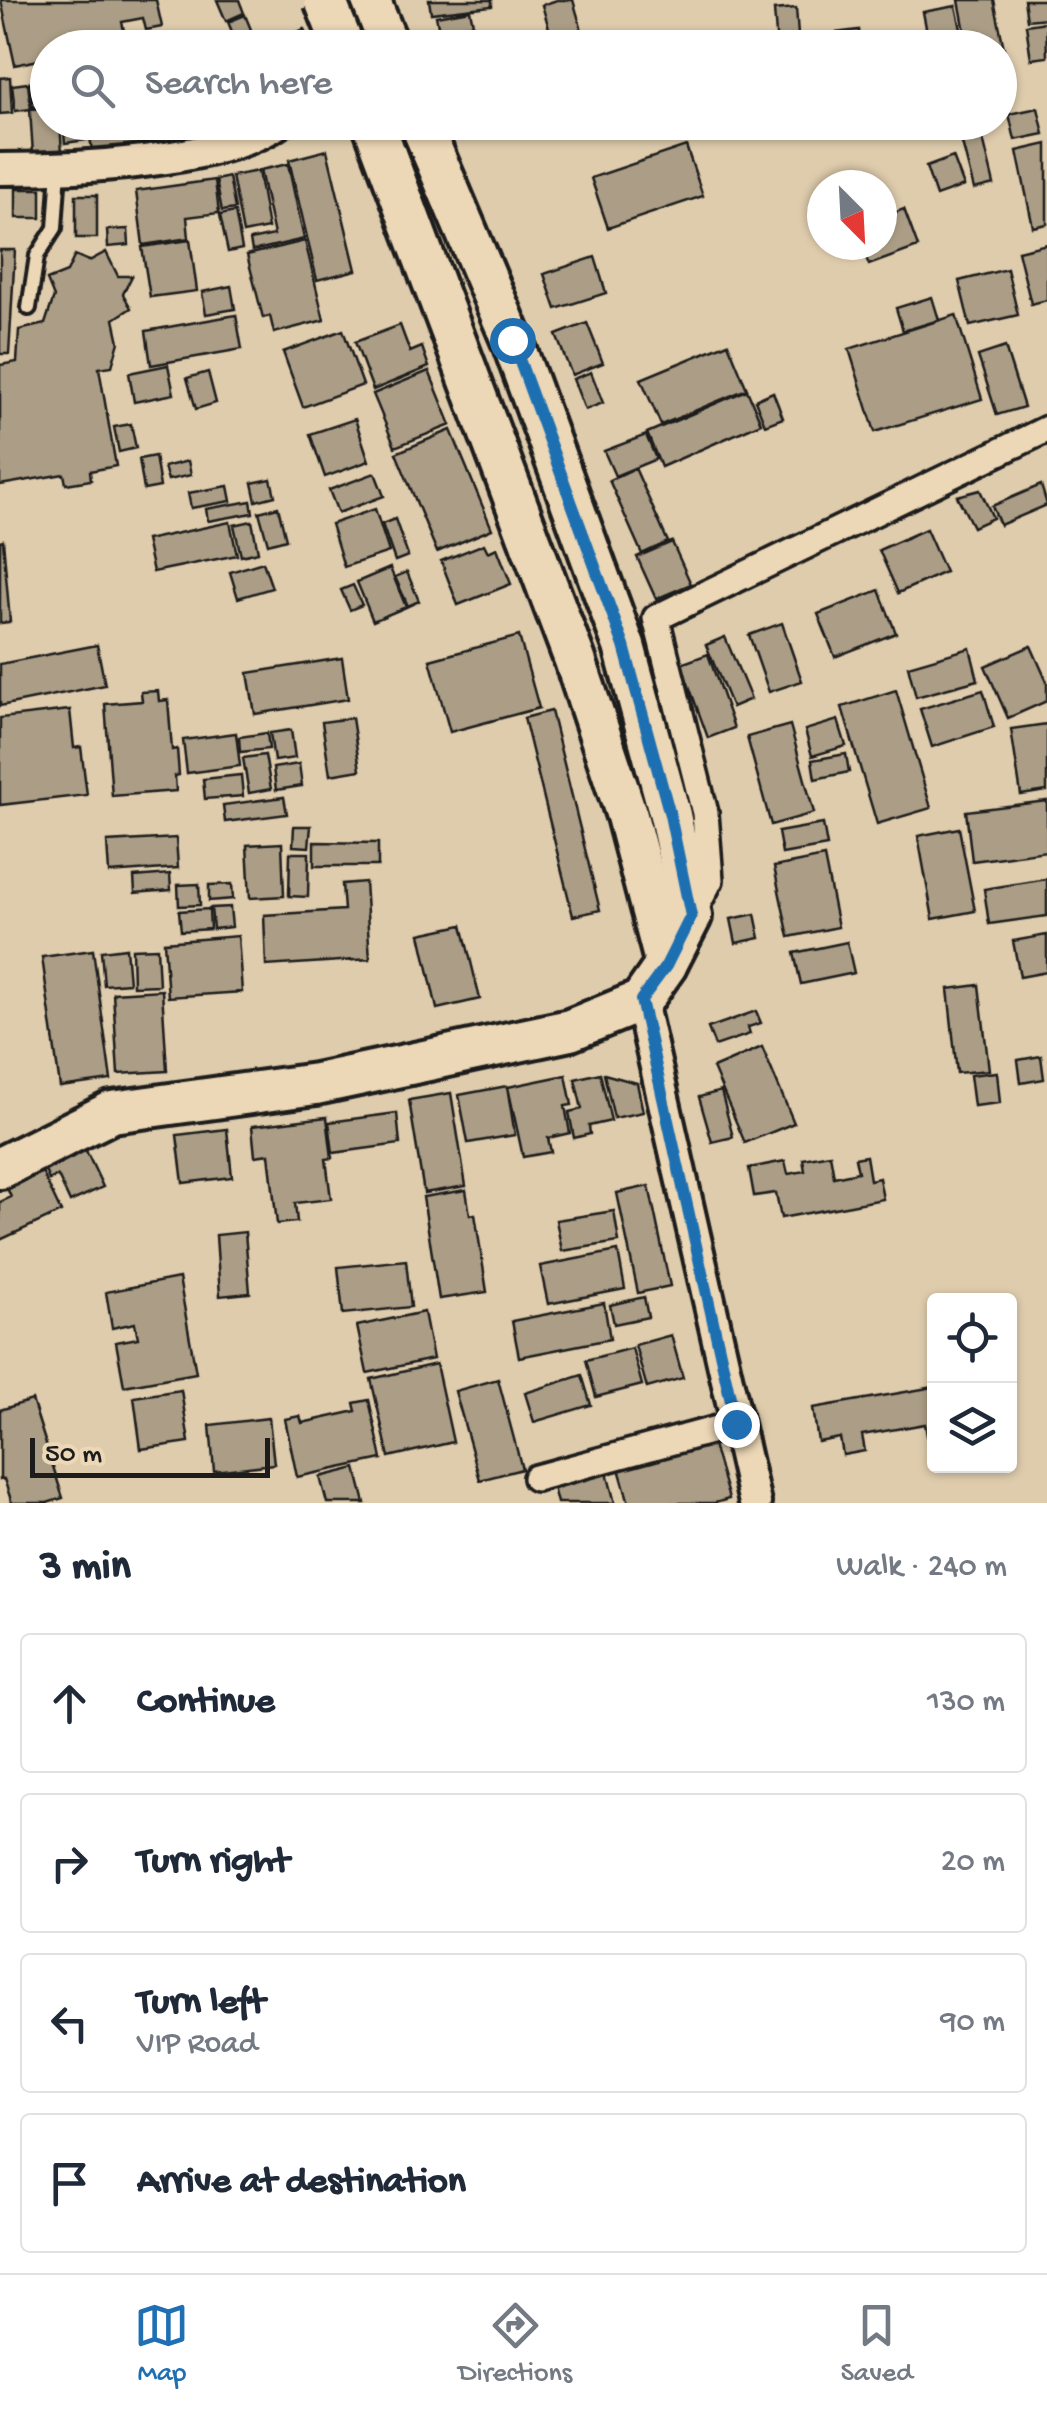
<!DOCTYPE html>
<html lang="en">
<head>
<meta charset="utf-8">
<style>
  body { margin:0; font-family:"Gochi Hand",sans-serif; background:#f6f6f7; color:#1f2937 }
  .controls { position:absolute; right:30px; bottom:30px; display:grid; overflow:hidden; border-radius:10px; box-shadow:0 2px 8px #0004 }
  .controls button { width:90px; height:90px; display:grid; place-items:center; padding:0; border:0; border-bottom:2px solid #e0e1e3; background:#fff; color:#1f2937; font:50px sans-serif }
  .compass { position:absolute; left:807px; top:170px; width:90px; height:90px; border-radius:50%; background:#fff; box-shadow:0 2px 8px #0004; rotate:156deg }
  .scale { position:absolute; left:30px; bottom:25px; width:240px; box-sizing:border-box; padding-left:10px; border:5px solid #1c1c1c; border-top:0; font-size:28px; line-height:35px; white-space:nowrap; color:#1c1c1c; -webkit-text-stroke:8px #ecd7b6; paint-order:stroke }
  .stop { position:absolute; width:30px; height:30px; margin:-22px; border:8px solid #1f6fb2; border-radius:50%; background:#fff }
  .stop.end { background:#1f6fb2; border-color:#fff; box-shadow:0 2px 10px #0008 }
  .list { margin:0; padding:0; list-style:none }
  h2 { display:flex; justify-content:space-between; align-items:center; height:130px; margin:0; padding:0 40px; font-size:42px }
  h2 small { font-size:32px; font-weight:400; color:#747a83 }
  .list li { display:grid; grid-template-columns:65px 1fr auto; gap:30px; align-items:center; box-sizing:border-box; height:140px; margin:0 20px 20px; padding:0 20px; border:2px solid #e0e1e3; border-radius:10px }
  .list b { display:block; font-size:38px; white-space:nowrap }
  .list p { margin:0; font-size:32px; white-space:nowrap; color:#747a83 }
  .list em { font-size:32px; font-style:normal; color:#747a83 }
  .icon { flex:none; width:55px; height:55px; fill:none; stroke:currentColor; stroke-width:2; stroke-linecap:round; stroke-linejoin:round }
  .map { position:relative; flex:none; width:1047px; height:1503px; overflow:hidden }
  .search { position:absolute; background:#fff; box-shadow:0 2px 8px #0004; left:30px; right:30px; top:30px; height:110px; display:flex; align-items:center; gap:25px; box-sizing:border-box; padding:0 35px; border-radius:55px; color:#747a83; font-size:38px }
  .sheet { height:770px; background:#fff }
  nav { display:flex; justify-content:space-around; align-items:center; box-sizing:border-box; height:140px; border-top:2px solid #e0e1e3; background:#fff; font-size:28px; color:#747a83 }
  nav a { display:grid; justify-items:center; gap:5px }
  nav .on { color:#1f6fb2 }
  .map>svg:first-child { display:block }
  .building { fill:#ac9e86; stroke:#1c1c1c; stroke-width:2.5 }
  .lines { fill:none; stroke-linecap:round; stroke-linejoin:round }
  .service-casing { stroke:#1c1c1c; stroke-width:20 }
  .minor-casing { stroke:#1c1c1c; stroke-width:32 }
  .tertiary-casing { stroke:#1c1c1c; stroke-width:38 }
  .primary-casing { stroke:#1c1c1c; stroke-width:48 }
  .service { stroke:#ecd7b6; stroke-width:12 }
  .minor { stroke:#ecd7b6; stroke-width:25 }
  .tertiary { stroke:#ecd7b6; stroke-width:30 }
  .primary { stroke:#ecd7b6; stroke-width:40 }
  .primary-bridge-casing { stroke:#1c1c1c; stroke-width:48; stroke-linecap:butt }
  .primary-bridge { stroke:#ecd7b6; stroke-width:40 }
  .route { stroke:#1f6fb2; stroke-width:12 }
</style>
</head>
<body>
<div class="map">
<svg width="1047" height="1503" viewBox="0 0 1047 1503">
  <rect width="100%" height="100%" fill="#dfccad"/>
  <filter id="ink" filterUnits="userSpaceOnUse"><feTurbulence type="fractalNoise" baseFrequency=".01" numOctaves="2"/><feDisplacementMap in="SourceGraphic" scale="20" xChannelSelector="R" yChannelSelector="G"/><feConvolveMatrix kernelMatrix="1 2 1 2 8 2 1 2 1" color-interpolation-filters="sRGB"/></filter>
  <g filter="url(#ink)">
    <g class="building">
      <polygon points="1,0 156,0 162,27 146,30 143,18 122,22 128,48 48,48 48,58 15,65"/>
      <polygon points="217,0 239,0 244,13 226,21"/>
      <polygon points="429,0 492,0 492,6 431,13"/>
      <polygon points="557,0 573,0 587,48 555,48 542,5"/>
      <polygon points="959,0 994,0 1007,63 1000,64 1000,48 968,48"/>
      <polygon points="1024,0 1047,0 1047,18 1027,20"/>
      <polygon points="956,6 965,48 930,48 923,12"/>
      <polygon points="796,8 799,48 777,48 774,10"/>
      <polygon points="470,10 473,24 439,30 436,16"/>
      <polygon points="245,15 252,32 235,39 228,22"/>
      <polygon points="1046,22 1047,57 1031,59 1026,25"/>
      <polygon points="304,29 309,40 303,43 304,48 278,48 294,40 291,35"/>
      <polygon points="547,29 552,46 516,48 513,38"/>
      <polygon points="859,30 861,48 836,48 834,33"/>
      <polygon points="10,77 12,113 0,114 0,78"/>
      <polygon points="48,80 48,106 33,108 30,82"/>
      <polygon points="28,83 31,109 15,111 12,85"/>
      <polygon points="48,108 48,122 60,122 62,153 33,154 30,109"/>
      <polygon points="1038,108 1044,134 1015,140 1009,114"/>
      <polygon points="63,122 84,122 86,140 65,143"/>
      <polygon points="88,122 136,122 138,145 92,151"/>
      <polygon points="143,122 172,122 175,140 148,146"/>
      <polygon points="979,122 994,184 974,189 957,124"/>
      <polygon points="1047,144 1047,224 1033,227 1017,151"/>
      <polygon points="686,146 703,196 608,228 591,178"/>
      <polygon points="327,150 356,270 317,280 289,160"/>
      <polygon points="953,157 964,186 936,196 926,167"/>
      <polygon points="288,164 304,239 252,251 250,240 274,235 260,170"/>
      <polygon points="258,171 268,228 243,233 232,176"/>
      <polygon points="229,177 235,209 222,211 216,180"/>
      <polygon points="215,180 219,213 187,217 189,238 143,245 136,191"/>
      <rect x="16" y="189" width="25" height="29"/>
      <rect x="76" y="195" width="21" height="43"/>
      <polygon points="904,209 918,247 869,265 861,245 882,245 882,217"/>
      <polygon points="235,212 242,249 228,252 220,215"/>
      <polygon points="128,229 129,245 108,247 107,230"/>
      <polygon points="190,240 197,291 150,297 142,247"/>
      <polygon points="305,241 324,320 274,333 270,316 263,318 247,255"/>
      <polygon points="1047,244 1047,300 1031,304 1018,251"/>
      <polygon points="0,250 15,250 9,354 0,354"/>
      <polygon points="106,252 118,276 132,276 123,294 131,308 114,319 119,342 112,366 99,368 116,466 90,471 91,480 66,484 64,474 0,485 0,365 17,362 19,330 45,324 54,297 47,280 67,272 75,255 89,261"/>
      <polygon points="595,257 606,293 556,309 544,274"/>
      <polygon points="1007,269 1018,315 970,326 959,281"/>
      <polygon points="231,286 235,309 206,314 202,292"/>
      <polygon points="932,297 939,320 903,331 896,308"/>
      <polygon points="236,315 242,349 151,365 146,331"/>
      <polygon points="956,315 982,399 875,432 849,349"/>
      <polygon points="587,323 603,363 572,375 556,335"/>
      <polygon points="400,325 410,352 422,347 429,367 373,390 355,342"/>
      <polygon points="343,330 363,385 303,407 283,352"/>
      <polygon points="728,343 747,389 661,425 641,379"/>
      <polygon points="1005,347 1024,407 997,415 978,356"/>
      <polygon points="168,365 174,394 134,402 129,373"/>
      <polygon points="429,371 451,425 395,447 373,394"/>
      <polygon points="208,372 216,403 196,409 187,378"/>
      <polygon points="591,372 603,403 585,410 573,379"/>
      <polygon points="747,390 761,423 661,467 647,433"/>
      <polygon points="773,392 783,418 765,425 755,400"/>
      <polygon points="355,419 369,461 325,477 310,434"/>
      <polygon points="131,424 136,448 119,452 114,427"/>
      <polygon points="451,430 492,529 437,552 396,453"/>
      <polygon points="646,435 656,459 615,476 604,451"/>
      <polygon points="155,456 160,487 144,490 139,459"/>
      <polygon points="188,461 191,475 168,480 164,467"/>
      <polygon points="635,468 668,542 642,554 609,480"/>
      <polygon points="375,473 384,496 338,513 329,490"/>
      <polygon points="271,479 275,496 256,501 252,483"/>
      <polygon points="1041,485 1047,505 1000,525 992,506"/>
      <polygon points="228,486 231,501 191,508 188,493"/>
      <polygon points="980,490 993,518 973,527 957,496"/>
      <polygon points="251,501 253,513 208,521 206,509"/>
      <polygon points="278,507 286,539 268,544 259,512"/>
      <polygon points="375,509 389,552 344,567 331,524"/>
      <polygon points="395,519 408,556 395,561 382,524"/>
      <polygon points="252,521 258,552 241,556 234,525"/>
      <polygon points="230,522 237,555 153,572 146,540"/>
      <polygon points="926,529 945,572 898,593 879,550"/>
      <polygon points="3,540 10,622 0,623 0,541"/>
      <polygon points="672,542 691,584 656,599 637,557"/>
      <polygon points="484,544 488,552 497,548 511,584 458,605 441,561"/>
      <polygon points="263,562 272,588 238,598 230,572"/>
      <polygon points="390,568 406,607 373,621 357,582"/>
      <polygon points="407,572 419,601 408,606 395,577"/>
      <polygon points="353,585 362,605 350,610 341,590"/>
      <polygon points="879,590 896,633 835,657 818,614"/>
      <polygon points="782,623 802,681 769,692 749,635"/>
      <polygon points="519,636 539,708 450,732 430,660"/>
      <polygon points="725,637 751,699 732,707 706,645"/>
      <polygon points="97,645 105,685 0,706 0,664"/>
      <polygon points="1031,646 1047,682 1047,701 1008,718 985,666"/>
      <polygon points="970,648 978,680 916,697 908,666"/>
      <polygon points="708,654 734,728 708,738 681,664"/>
      <polygon points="342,658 348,699 255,714 248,673"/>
      <polygon points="896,690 931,808 877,824 842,707"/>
      <polygon points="983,690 994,727 932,747 920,709"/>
      <polygon points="158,691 159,701 168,700 172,750 177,749 179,775 175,776 176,791 112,796 105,704 142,701 141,692"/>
      <polygon points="70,710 74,748 81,747 87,795 0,805 0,718"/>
      <polygon points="551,711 600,910 573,916 524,718"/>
      <polygon points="352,718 360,770 330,775 322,722"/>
      <polygon points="838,720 846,746 812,756 805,730"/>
      <polygon points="1047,724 1047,791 1021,795 1011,729"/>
      <polygon points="790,725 814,813 771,825 747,737"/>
      <polygon points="291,730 295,758 274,761 270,733"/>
      <polygon points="236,733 240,766 187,773 183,740"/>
      <polygon points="267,733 269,749 240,752 239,737"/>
      <polygon points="846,754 849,772 815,779 812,760"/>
      <polygon points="265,755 271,789 249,793 243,758"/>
      <polygon points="299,764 302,786 276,790 273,768"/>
      <polygon points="241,775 243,796 205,799 203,779"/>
      <polygon points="284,797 287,814 225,822 223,805"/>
      <polygon points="1047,801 1047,851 972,861 966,811"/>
      <polygon points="823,824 827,846 782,854 778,832"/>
      <polygon points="294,826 311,826 309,847 293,846"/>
      <polygon points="959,828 975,911 933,919 918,836"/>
      <polygon points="176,838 178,868 109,873 107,842"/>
      <polygon points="314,842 378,843 378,866 314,866"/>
      <polygon points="282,843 284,896 250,898 247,845"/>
      <polygon points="290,853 309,853 308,897 289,896"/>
      <polygon points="824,857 838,927 789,937 774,867"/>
      <polygon points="170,874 171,890 135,893 134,877"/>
      <polygon points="1047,879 1047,916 989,924 984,889"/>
      <polygon points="365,882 370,959 266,966 264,915 344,910 342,884"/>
      <polygon points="199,884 200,905 179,906 178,885"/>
      <polygon points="232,884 233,899 209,901 209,885"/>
      <polygon points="230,907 232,927 213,929 211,908"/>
      <polygon points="209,909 210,929 181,931 179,911"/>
      <polygon points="755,914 760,938 736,943 731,919"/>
      <polygon points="462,925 480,999 437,1009 420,934"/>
      <polygon points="1047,935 1047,972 1020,977 1013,941"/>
      <polygon points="238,936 242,992 168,997 164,942"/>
      <polygon points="847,942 854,973 801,984 794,953"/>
      <polygon points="126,948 129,983 104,985 101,951"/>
      <polygon points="157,948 159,985 133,986 132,949"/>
      <polygon points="93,950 111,1080 60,1087 42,957"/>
      <polygon points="979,985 989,1070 957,1073 948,989"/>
      <polygon points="162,990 167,1071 118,1074 113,993"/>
      <polygon points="756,1011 761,1023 748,1027 750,1034 715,1046 708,1028"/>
      <polygon points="762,1047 794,1123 745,1143 713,1068"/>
      <polygon points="1041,1056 1044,1079 1021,1083 1018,1060"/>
      <polygon points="997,1072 1000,1103 974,1106 970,1075"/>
      <polygon points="600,1073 611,1121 589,1126 590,1134 574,1138 569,1112 582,1109 575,1079"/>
      <polygon points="604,1074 637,1083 643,1112 614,1118"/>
      <polygon points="566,1075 572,1105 565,1106 570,1133 548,1138 551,1152 523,1157 508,1087"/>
      <polygon points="507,1086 515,1135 468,1143 459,1095"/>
      <polygon points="721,1091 733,1137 712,1142 699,1097"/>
      <polygon points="451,1093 466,1186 424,1193 409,1100"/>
      <polygon points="397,1113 400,1144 333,1153 329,1122"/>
      <polygon points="327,1117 332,1158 326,1159 331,1199 295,1203 297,1222 277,1224 269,1154 255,1156 252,1126"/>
      <polygon points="227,1129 232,1177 183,1183 177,1135"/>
      <polygon points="81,1140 103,1187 70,1202 58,1176 49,1180 40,1159"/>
      <polygon points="830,1154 834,1177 858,1172 855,1158 866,1156 870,1180 879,1178 883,1199 781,1218 776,1193 754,1196 749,1168 785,1161 788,1174 805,1171 803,1159"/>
      <polygon points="42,1172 61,1212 0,1240 0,1202 11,1197 7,1188"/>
      <polygon points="649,1186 670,1286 638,1293 617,1193"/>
      <polygon points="466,1190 470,1215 475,1214 487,1292 439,1299 423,1197"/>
      <polygon points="614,1211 619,1242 562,1251 556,1220"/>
      <polygon points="245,1232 250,1293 220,1296 216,1235"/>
      <polygon points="618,1251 625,1289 548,1304 540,1266"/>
      <polygon points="406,1260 411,1307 343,1314 338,1267"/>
      <polygon points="179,1278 196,1373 124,1386 116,1342 138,1338 135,1323 112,1328 106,1292"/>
      <polygon points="644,1297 648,1317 614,1324 610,1305"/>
      <polygon points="604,1303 610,1339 519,1357 512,1321"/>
      <polygon points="424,1312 433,1359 367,1373 357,1326"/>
      <polygon points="671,1335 683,1378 647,1388 635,1345"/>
      <polygon points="632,1348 642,1385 596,1397 586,1360"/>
      <polygon points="436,1364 453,1442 389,1457 371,1379"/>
      <polygon points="582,1375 591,1405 534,1422 525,1393"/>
      <polygon points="498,1379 522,1469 480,1480 455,1391"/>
      <polygon points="934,1387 934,1445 929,1446 925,1424 862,1435 865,1451 843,1455 840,1438 818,1442 813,1408"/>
      <polygon points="181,1390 189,1442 141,1449 134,1397"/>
      <polygon points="32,1400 63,1498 47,1503 12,1503 4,1479 0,1480 0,1410"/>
      <polygon points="369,1400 382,1459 297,1477 285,1419 300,1416 302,1423 356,1411 354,1403"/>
      <polygon points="269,1418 274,1464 214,1471 210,1425"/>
      <polygon points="711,1438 729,1499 715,1503 629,1503 618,1465"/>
      <polygon points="356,1468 365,1503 327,1503 320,1477"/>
      <polygon points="606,1469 615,1503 557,1503 552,1483"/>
    </g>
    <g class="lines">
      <defs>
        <polyline id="service" points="29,308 37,256 55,228 59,169"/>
        <g id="minor">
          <polyline points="691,916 710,880 705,813 656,618 1047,429"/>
          <polyline points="536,1478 736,1424"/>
        </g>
        <g id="tertiary">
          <path d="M 0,169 C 69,169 224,163 279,122"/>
          <polyline points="641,1001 755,1503"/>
        </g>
        <g id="primary">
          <polyline points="369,0 389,48"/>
          <polyline points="373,122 575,660 627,816 666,965"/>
          <polyline points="0,1168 112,1112 316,1084 570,1030 641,1001 666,965 691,916 670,815 624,646 512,340 420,122"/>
        </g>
      </defs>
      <use href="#service" class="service-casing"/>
      <use href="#minor" class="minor-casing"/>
      <use href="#tertiary" class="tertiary-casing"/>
      <use href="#primary" class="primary-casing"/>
      <use href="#service" class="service"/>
      <use href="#minor" class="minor"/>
      <use href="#tertiary" class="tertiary"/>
      <use href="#primary" class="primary"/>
      <defs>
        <polyline id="primary-bridge" points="325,0 344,48"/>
      </defs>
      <use href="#primary-bridge" class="primary-bridge-casing"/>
      <use href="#primary-bridge" class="primary-bridge"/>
    </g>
  </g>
  <g class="lines" filter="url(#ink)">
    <polyline class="route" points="512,340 624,646 670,815 691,916 666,966 641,1000 736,1424"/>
  </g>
</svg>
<div class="controls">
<button><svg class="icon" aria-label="locate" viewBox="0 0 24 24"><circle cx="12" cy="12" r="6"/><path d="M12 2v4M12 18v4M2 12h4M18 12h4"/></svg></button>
<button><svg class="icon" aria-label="layers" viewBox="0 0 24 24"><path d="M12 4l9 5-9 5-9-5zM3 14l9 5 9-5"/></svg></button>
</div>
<svg class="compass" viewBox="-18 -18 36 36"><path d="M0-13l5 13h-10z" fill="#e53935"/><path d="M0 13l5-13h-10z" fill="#747a83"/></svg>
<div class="scale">50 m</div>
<div class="stop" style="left:512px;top:340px"></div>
<div class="stop end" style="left:736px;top:1424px"></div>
<div class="search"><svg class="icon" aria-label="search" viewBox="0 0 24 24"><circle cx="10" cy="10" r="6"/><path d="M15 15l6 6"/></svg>Search here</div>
</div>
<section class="sheet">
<h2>3 min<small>Walk · 240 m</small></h2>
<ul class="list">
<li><svg class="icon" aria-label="ahead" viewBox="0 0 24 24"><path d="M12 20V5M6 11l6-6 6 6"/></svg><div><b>Continue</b></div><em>130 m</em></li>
<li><svg class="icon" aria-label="right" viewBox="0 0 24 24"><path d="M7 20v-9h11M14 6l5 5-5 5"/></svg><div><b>Turn right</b></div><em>20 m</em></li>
<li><svg class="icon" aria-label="left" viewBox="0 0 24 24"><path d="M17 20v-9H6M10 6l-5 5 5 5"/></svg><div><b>Turn left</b><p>VIP Road</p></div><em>90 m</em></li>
<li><svg class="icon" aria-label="arrive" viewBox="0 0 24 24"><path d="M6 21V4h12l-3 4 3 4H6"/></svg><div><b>Arrive at destination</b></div></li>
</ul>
</section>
<nav>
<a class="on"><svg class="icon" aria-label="map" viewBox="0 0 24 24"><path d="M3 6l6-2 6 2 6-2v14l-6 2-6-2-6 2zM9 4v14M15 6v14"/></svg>Map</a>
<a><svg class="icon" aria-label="directions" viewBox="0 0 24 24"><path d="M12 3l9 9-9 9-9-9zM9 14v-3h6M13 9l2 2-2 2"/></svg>Directions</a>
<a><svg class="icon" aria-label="saved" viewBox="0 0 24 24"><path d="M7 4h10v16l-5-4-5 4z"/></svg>Saved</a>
</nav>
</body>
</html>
